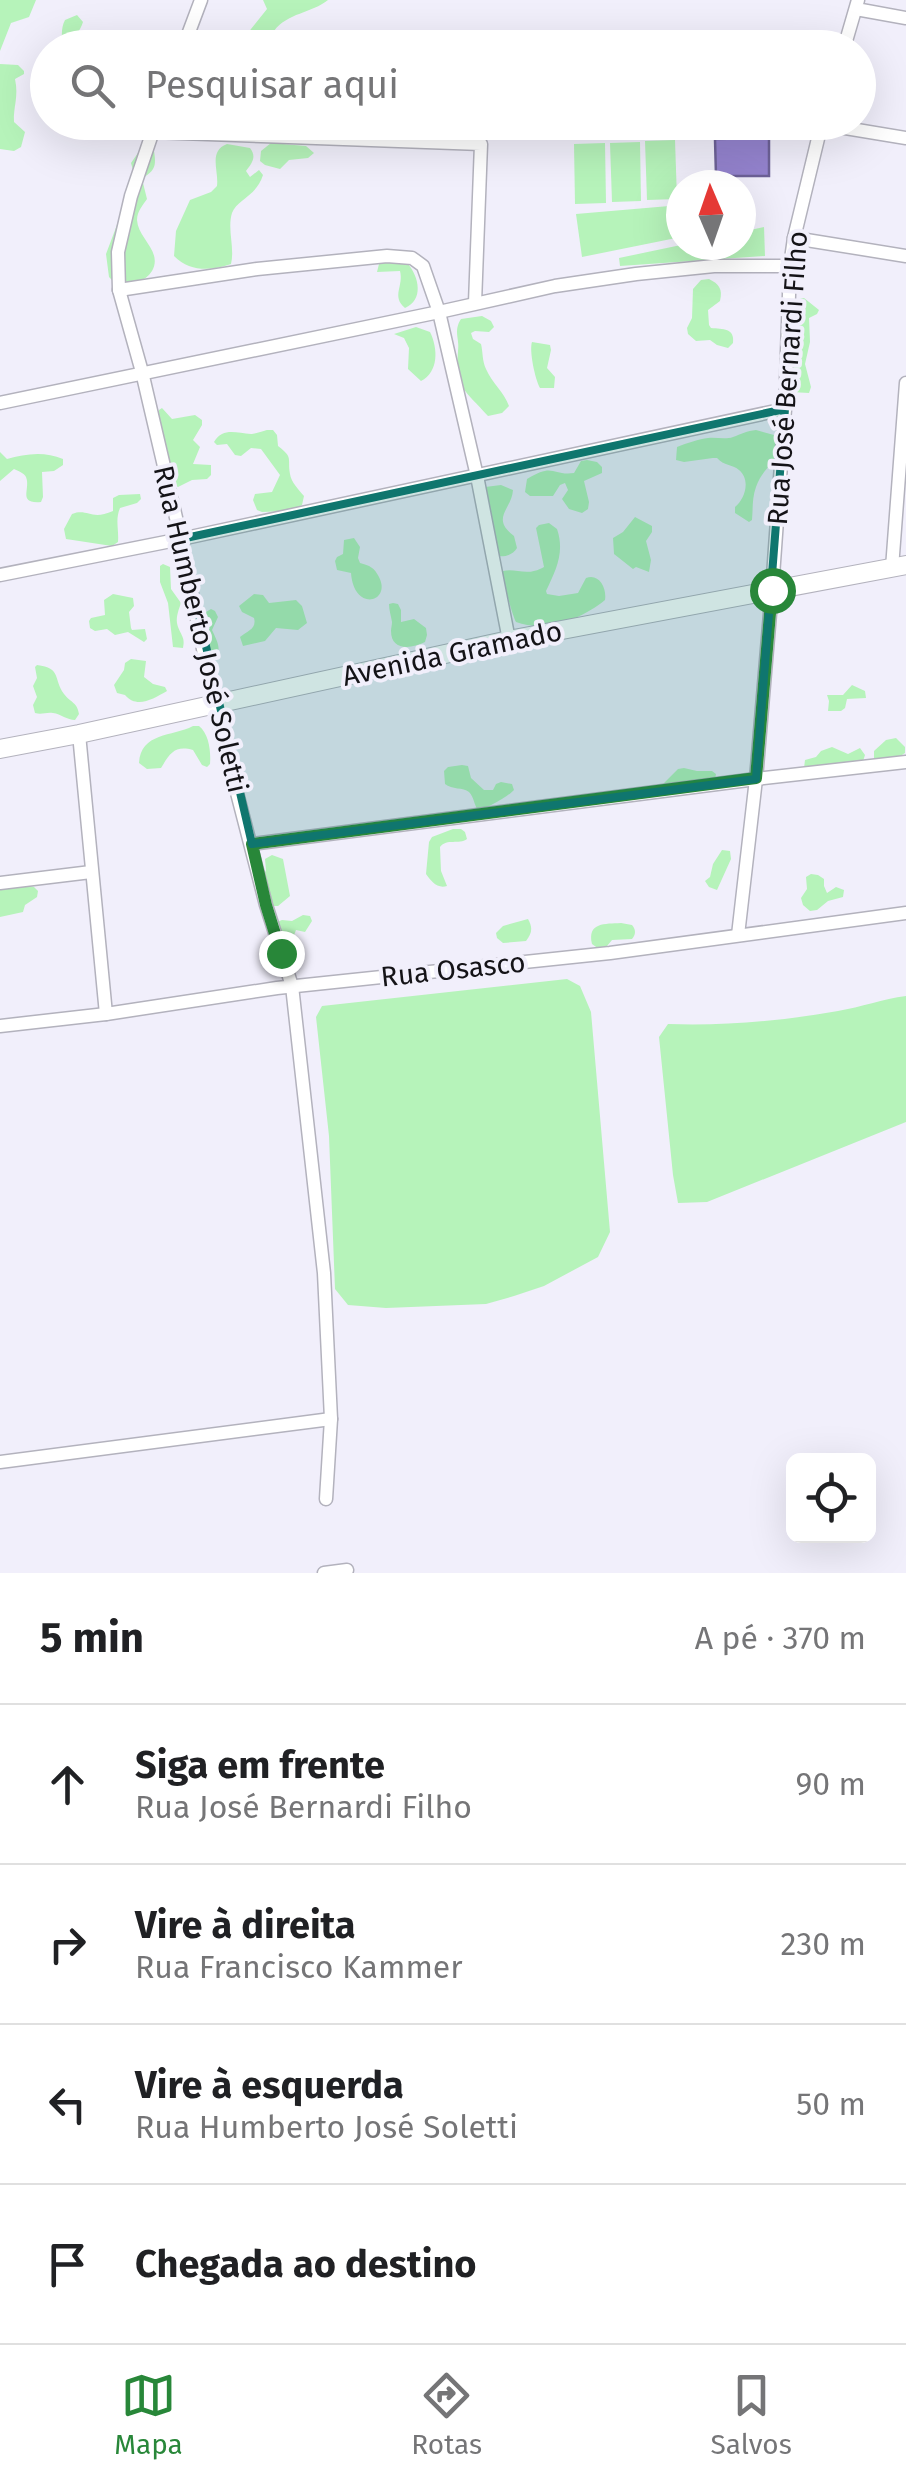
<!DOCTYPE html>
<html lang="pt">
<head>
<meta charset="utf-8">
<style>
  body { margin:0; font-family:"Fira Sans",sans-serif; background:#f2f2f2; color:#202124 }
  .controls { position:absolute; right:30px; bottom:30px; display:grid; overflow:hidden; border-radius:15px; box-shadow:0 10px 40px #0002 }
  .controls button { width:90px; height:90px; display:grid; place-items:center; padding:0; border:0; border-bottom:2px solid #e0e0e0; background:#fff; color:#202124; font:50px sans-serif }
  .compass { position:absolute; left:666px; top:170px; width:90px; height:90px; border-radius:50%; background:#fff; box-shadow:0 10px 40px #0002; rotate:358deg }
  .stop { position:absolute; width:30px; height:30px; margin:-22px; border:8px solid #288739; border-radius:50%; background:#fff }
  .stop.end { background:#288739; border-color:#fff; box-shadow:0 2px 10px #0008 }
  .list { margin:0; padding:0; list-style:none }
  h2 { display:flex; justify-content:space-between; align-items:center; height:130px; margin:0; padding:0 40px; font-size:42px }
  h2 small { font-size:32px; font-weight:400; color:#757577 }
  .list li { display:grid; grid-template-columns:65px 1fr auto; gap:30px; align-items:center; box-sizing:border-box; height:160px; padding:0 40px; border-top:2px solid #e0e0e0 }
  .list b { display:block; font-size:38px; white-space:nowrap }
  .list p { margin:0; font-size:32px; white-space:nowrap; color:#757577 }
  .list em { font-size:32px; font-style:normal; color:#757577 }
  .icon { flex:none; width:55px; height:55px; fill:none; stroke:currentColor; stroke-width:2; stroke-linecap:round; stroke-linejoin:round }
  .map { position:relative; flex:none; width:906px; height:1573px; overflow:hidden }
  .search { position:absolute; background:#fff; box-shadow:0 10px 40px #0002; left:30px; right:30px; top:30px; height:110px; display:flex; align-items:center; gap:25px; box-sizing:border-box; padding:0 35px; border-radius:55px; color:#757577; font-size:38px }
  .sheet { height:770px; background:#fff }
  nav { display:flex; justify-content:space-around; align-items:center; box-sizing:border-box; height:140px; border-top:2px solid #e0e0e0; background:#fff; font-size:28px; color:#757577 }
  nav a { display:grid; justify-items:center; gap:5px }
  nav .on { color:#288739 }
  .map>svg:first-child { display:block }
  .green { fill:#b6f3ba }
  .water { fill:#9584cf; stroke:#6e6298; stroke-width:2.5 }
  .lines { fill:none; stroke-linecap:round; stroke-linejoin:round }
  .street-casing { stroke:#b3b2bd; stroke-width:15 }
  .secondary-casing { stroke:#b3b2bd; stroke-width:20 }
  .street { stroke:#fff; stroke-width:12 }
  .secondary { stroke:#fff; stroke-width:18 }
  .route { stroke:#288739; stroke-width:12 }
  .marked { fill:#0f766e; fill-opacity:0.2; stroke:#0f766e; stroke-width:8; stroke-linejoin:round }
  .labels { text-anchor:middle; stroke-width:8; stroke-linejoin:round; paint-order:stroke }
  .street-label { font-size:28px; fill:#141317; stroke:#f1effb }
</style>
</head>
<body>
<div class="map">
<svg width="906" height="1573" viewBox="0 0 906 1573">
  <rect width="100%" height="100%" fill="#f1effb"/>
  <g class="green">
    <polygon points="0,0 36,0 29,17 11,23 0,51"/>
    <path d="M 263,0 L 328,0 C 312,13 287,13 274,31 C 270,36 270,42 267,47 L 245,47 L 243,39 L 267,9 Z"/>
    <path d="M 77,15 L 83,22 C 80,32 73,37 70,47 L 61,47 C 63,37 60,30 65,20 Z"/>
    <path d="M 0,64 L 18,65 L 24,71 L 24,74 L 15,79 C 19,97 13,107 14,122 L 25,132 L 21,147 L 14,151 L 0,149 Z"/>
    <polygon points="675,140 677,199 647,200 645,141"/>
    <polygon points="640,142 641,201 612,202 610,143"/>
    <polygon points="271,143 306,146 314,153 308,158 289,160 280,169 265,165 260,161 261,151"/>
    <polygon points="605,143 606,203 575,204 574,144"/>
    <path d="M 227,144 L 250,148 C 257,157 252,163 246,171 L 250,177 L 259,170 L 263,175 C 256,197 237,199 232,213 C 227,229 235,248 231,264 C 211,271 190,272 174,256 L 176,231 L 190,200 L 211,192 L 217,186 C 219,171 208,151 227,144 Z"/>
    <path d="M 147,148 L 154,151 C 156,164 156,170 144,177 L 143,183 L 147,199 C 143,205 137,211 137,220 C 138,239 163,251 152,271 C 144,284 129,283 115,283 L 109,277 L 106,254 L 135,177 L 131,163 L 140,150 Z"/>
    <polygon points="681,205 681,237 582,257 576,214"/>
    <polygon points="764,227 765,256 620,266 619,258 681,245 741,245 741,232"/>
    <path d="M 386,261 L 408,264 C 419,277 424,300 405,308 C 391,296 404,286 400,271 L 377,272 L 379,264 Z"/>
    <path d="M 709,279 C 719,284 723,289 720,301 L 708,310 L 709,325 L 711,328 C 723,329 735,328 733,343 L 728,348 L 717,345 L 710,340 L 696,341 L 688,334 L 687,328 L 692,318 L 693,289 L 701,280 Z"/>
    <polygon points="804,298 819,310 817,314 809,318 810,342 805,364 811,387 809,393 791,392 790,389 800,299"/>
    <path d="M 482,316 L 491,321 L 494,327 L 489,332 L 475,331 L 471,333 L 473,339 L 481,344 C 483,352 482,361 486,369 C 492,383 504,392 509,406 L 502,413 L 488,416 C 465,390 455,389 458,351 C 460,339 453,331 461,319 Z"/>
    <path d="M 416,327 L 430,332 C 438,348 439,372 421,381 L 408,369 L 409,348 L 404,338 L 394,334 Z"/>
    <path d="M 532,342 L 550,345 L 551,350 L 547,368 L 555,377 L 554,388 L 540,388 C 535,379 529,350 532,342 Z"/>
    <polygon points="162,408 172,419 195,415 202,420 202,425 193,440 200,447 193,464 211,465 211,475 207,479 192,480 178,487 173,484 169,473 172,466 167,461 157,419 159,410"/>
    <path d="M 267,430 L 273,430 L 277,435 L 278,446 C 294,458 287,458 290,474 C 291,482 299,490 304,496 L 302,505 L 291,511 L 262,512 L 257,510 L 253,500 L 255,494 L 272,492 L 280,475 L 261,449 L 251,448 L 241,456 L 235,455 L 227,444 L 217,445 L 214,442 C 223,427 236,433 251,434 C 254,434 264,431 267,430 Z"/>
    <path d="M 756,430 L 774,435 C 782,466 765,462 756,487 C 752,498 753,509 752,520 L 749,522 L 735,513 L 735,507 C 745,499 751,480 739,470 C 732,464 724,466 717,458 L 713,458 L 684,462 L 676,460 L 677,447 C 687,443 699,439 708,438 C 717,437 725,440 733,437 C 741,434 747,431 756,430 Z"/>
    <path d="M 0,452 L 7,459 C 25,454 44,451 63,459 L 63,465 L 54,471 L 42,472 L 43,497 L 41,502 C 17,504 31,489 26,477 C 24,473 18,471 14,469 L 0,481 Z"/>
    <path d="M 587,460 L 597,462 L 602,467 L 602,473 L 584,481 L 589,502 L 588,509 L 582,513 L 569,509 L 562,499 L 568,490 L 565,483 L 560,485 L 553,496 L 530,496 L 525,492 L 527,479 C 554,462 552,476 574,473 L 581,461 Z"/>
    <path d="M 501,485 L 513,490 C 512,509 490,518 514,536 L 517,548 C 513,555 505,557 497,556 C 496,551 491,525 492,520 L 485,487 Z"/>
    <path d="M 140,494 L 141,499 L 137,503 L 120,508 C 115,520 119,529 118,542 L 112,546 L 66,539 L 64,529 L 72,514 C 88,508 91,521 113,511 L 113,498 L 119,495 Z"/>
    <polygon points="635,517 652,526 652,532 646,541 651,560 649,572 636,567 633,569 614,554 613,538 623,532"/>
    <path d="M 549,523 L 557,529 C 565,552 556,570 546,591 L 547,594 L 559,596 L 578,593 L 586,578 C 599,573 607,588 605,600 C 582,619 546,633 516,622 C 512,614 502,579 503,571 C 517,568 527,577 544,567 L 536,528 L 539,525 Z"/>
    <path d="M 354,538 L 360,547 L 358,558 L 360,563 C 370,566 374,567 379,577 C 392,602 354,613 351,573 L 337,570 L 335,561 L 337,557 L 343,554 L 344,540 Z"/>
    <path d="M 163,564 L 170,567 L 171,589 L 181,603 C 179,609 176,616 177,623 C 179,634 186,636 183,648 L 173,647 L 168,603 L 160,582 L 160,566 Z"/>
    <polygon points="113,594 133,598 134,606 129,612 131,628 132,630 145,629 147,639 144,642 128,632 115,635 107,629 95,631 90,628 89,621 91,618 105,615 104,600"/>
    <path d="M 254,594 L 263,595 L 269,603 L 296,600 L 302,606 L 307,623 L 298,630 L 276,628 L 265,641 L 243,646 L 240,637 C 247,631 257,629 254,618 L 242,612 L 239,606 Z"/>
    <path d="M 393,603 L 398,604 L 401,610 L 401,622 L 414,619 L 426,628 L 427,635 L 425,642 C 411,649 391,651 391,631 C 391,628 392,625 392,622 C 391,616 389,610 389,604 Z"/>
    <path d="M 211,609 L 215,611 L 218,617 L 212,630 C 217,641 224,652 212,660 L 201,615 Z"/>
    <path d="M 131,659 L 146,661 L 144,677 L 153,684 L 165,687 L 167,691 C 153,699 137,709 125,695 L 117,693 L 114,685 L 124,670 L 125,663 Z"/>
    <path d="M 37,665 C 62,668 53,679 64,694 C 71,703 77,702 79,714 L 75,720 C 67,720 61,714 53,713 C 46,712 42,715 35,713 L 33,705 L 37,697 L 33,686 L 37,678 L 35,667 Z"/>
    <polygon points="852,685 865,691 866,698 847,699 845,708 841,711 828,711 829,701 827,695 843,695"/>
    <path d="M 193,726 L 199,726 C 209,734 211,751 210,764 L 207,767 L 202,765 L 193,750 C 175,745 170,753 161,768 L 147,769 L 139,763 C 141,732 172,737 193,726 Z"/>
    <polygon points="896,738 905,747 905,753 891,762 874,764 874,751 886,740"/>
    <polygon points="832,747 848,754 860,748 865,755 863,761 804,768 805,760 816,757 821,751"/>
    <path d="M 462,765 L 468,766 L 471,778 L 484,790 L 493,790 L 496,784 L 501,782 L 512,784 L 514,790 C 509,796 484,810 478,810 C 474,805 474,797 469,792 C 463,787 452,790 445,784 L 444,771 L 448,767 Z"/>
    <polygon points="684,768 697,771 712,771 716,774 715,779 664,788 663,784 678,769"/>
    <path d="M 453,829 L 461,829 L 465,832 L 467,839 C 459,845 447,838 440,847 L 441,871 L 447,886 C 437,889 431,881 426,874 L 429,842 L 432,837 Z"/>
    <polygon points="722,850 730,851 731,859 717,890 709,887 705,881 710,877 713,864"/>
    <polygon points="272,855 283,859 290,896 278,906 274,906 268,901 267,883 264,875 266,870 265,859"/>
    <polygon points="811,874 818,875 824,879 824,886 827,893 836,887 844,890 843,897 828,901 817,910 810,911 803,905 801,898 807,889 806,877"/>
    <polygon points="25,885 34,887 38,891 37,897 25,905 23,912 0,917 0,889"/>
    <polygon points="303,915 310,916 312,921 305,932 296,930 293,938 297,962 288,962 277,922 282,920 292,921"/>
    <path d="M 528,919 C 533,928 532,933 526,941 L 503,943 L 497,938 L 496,933 L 503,926 Z"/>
    <path d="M 621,923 L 632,925 C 636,930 636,934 632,939 L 612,940 L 607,946 L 599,949 L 592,944 C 587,922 605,924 621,923 Z"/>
    <polygon points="567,979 580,986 591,1012 610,1232 598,1257 544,1286 514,1296 486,1304 386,1308 348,1305 335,1289 329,1136 316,1017 322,1006"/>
    <path d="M 906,996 L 906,1122 L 707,1202 L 678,1203 L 673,1175 L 659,1037 L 668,1024 C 724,1026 782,1021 838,1011 C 861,1007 883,999 906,996 Z"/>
  </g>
  <polygon class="water" points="769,138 769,176 716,176 715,139"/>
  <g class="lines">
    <defs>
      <g id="street">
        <polyline points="856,9 906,18"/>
        <polyline points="183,48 201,0"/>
        <polyline points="844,48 858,0"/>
        <polyline points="156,122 131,196 118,252 119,290 142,372 181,539 214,704 266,905 292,986 324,1273 331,1419 326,1499"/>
        <polyline points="821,124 906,138"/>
        <polyline points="152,132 481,144 475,303"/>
        <polyline points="794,238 906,256"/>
        <polyline points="119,290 257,269 387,256 412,258 423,266 439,312 477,476 509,640"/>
        <polyline points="0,403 439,312 555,286 636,274 714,266 790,266"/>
        <polyline points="892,568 906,383"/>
        <polyline points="0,575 181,539 785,409"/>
        <polyline points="79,734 106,1014"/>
        <polyline points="252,844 756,779 906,762"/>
        <polyline points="0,883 91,872"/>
        <polyline points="738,935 756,779 772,590 785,409 790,266 794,238 822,122"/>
        <polyline points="0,1026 106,1014 277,988 610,953 906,913"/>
        <polyline points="0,1462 331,1419"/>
        <polyline points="324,1573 347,1570"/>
      </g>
      <polyline id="secondary" points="0,749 79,734 509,640 906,565"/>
    </defs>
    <use href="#street" class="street-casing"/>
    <use href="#secondary" class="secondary-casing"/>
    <use href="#street" class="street"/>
    <use href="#secondary" class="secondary"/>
  </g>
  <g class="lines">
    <polyline class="route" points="281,953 266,905 252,844 756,778 772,590"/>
  </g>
  <path class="marked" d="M 785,409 L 756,779 L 252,844 L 181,539 Z"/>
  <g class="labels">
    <g class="street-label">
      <text transform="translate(787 378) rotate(-86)" y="10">Rua José Bernardi Filho</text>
      <text transform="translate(201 629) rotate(77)" y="10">Rua Humberto José Soletti</text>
      <text transform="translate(452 653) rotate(-12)" y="10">Avenida Gramado</text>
      <text transform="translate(453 969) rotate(-6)" y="10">Rua Osasco</text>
    </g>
  </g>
</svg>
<div class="controls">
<button><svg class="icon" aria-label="locate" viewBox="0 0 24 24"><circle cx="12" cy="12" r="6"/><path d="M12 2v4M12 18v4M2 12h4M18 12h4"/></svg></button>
</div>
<svg class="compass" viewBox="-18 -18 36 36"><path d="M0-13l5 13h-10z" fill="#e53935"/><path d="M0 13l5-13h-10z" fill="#757577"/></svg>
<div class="stop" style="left:772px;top:590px"></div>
<div class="stop end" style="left:281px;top:953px"></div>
<div class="search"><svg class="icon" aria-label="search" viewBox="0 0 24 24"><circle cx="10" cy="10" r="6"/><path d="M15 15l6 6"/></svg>Pesquisar aqui</div>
</div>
<section class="sheet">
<h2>5 min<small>A pé · 370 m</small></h2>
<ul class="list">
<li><svg class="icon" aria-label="ahead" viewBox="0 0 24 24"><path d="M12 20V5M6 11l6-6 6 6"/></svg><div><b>Siga em frente</b><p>Rua José Bernardi Filho</p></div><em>90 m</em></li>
<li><svg class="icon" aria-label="right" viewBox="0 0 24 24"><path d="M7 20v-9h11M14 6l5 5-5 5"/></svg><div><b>Vire à direita</b><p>Rua Francisco Kammer</p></div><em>230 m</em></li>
<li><svg class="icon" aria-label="left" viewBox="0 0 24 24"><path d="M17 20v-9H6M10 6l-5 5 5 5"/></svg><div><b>Vire à esquerda</b><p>Rua Humberto José Soletti</p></div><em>50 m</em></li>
<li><svg class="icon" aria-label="arrive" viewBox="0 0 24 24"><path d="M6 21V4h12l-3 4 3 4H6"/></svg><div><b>Chegada ao destino</b></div></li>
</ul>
</section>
<nav>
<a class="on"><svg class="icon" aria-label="map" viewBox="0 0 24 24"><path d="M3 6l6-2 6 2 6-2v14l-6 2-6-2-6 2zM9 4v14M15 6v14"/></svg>Mapa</a>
<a><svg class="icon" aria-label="directions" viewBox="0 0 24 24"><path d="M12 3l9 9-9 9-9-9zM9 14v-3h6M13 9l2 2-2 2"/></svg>Rotas</a>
<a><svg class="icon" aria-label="saved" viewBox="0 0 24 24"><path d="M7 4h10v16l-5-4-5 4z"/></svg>Salvos</a>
</nav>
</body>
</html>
